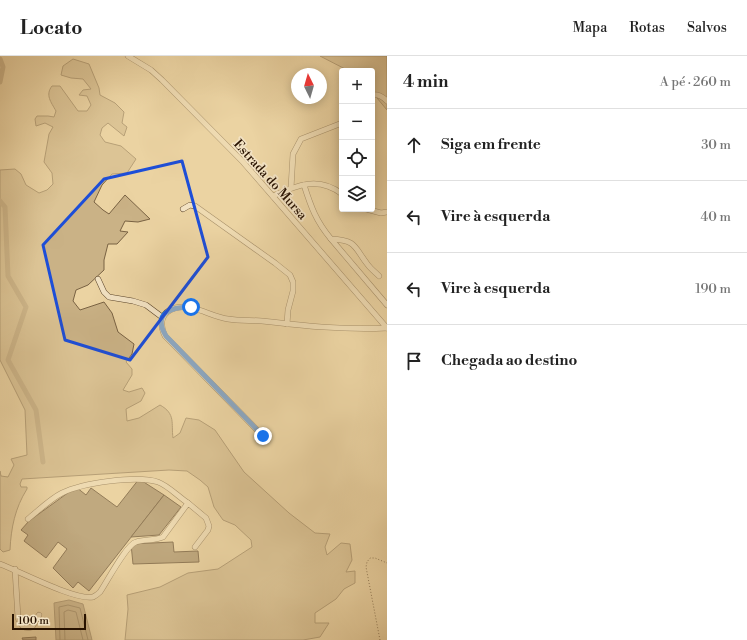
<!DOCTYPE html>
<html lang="pt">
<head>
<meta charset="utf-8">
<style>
  body { margin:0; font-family:"Libre Bodoni",serif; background:#f6f6f6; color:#222 }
  .controls { position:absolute; right:12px; top:12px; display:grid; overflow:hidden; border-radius:4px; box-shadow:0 2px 10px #0003 }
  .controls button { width:36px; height:36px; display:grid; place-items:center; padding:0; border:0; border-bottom:1px solid #e0e0e0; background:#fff; color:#222; font:20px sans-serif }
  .compass { position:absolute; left:291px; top:12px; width:36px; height:36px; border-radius:50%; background:#fff; box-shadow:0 2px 10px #0003; rotate:355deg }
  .scale { position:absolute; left:12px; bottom:10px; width:74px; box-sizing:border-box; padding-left:4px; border:2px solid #281200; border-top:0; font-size:11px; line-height:14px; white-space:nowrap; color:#281200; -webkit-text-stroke:3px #f2e2c3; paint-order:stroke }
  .stop { position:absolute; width:12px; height:12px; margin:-9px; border:3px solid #1a73e8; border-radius:50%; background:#fff }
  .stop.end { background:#1a73e8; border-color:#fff; box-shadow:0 1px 4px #0008 }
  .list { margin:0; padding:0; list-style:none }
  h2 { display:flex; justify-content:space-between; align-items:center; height:52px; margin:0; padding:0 16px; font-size:17px }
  h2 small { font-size:13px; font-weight:400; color:#767676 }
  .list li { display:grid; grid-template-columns:26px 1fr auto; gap:12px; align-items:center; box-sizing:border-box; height:72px; padding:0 16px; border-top:1px solid #e0e0e0 }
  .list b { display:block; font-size:15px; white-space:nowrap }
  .list em { font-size:13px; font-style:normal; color:#767676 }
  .icon { flex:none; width:22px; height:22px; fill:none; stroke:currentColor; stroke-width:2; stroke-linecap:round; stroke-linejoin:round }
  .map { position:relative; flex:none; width:387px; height:584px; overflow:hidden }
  header { display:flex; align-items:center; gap:24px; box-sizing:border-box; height:56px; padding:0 20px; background:#fff; border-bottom:1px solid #e0e0e0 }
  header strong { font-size:19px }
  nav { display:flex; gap:22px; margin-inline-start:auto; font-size:14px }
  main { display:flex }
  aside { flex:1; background:#fff }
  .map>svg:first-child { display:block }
  .green { fill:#cab286; stroke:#796243 }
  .water { fill:#a9916b; stroke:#755e40 }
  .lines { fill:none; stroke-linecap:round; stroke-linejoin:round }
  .shore { stroke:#685236; stroke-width:1 }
  .canal { stroke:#a9916b; stroke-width:5 }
  .building { fill:#8d7654; stroke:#281200 }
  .minor-casing { stroke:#594228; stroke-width:6 }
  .path { stroke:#281200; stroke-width:1; stroke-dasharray:1 2; stroke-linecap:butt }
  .minor { stroke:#f2e2c3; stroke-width:5 }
  .route { stroke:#1a73e8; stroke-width:5 }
  .marked { fill:none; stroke:#1d4ed8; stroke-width:3; stroke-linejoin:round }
  .labels { text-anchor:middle; stroke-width:3.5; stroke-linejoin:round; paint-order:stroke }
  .street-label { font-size:13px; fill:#281200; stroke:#f2e2c3 }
</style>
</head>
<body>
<header>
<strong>Locato</strong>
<nav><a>Mapa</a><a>Rotas</a><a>Salvos</a></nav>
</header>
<main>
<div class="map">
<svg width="387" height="584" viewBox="0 0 387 584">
  <rect width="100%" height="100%" fill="#ebd3a2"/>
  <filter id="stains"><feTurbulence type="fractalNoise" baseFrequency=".005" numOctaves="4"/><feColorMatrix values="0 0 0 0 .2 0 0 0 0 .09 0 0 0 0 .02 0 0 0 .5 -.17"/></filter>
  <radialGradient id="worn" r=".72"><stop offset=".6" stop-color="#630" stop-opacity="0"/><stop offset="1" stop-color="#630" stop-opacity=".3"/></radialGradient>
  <g class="green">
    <polygon points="320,0 387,0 387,54 372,36 372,15 349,15"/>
    <path d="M 73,3 L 89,8 L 99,32 L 100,39 L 115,47 L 124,56 L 122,67 L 127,71 L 124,80 L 108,67 L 102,72 L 100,79 L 105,86 L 121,90 L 136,103 L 127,117 L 112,118 L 102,129 L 94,146 L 103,154 L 109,158 L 125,139 L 150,163 L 138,166 L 125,165 L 120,175 L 128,176 L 117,188 L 108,188 L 104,204 L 104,214 L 88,229 L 76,234 L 73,245 L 80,254 L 104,246 L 112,257 L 118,276 L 134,288 L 132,298 L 126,306 L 132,313 L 132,319 L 123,334 L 129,336 L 142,332 L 145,337 L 141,345 L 126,353 L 127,365 L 139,362 L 160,349 C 176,358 171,367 173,382 L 180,377 L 186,362 L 199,364 L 215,374 L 244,416 L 289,457 L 315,477 L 330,478 L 325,491 L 327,499 L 341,487 L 350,488 L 352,504 L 346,516 L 355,515 L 355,527 L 344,533 L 336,543 L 315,557 L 315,567 L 329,567 L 320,581 L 303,584 L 125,584 L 128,553 L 127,539 L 160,531 L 188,517 L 218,513 L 252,491 L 251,484 L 235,469 L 223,464 L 214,451 L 208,431 L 200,424 L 187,415 L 169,414 L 22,423 L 20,428 L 21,431 L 27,431 L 27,433 C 15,452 11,472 10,494 L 3,496 L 0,493 L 0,415 L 1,420 L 8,421 L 14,409 L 11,403 L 27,399 L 25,354 L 0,304 L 0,114 L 15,113 L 21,118 L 26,129 L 39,137 L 47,134 L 53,128 L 52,117 L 44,106 L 49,78 L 53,71 L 45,67 L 36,70 L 35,63 L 37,60 L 48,60 L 54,61 L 56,55 C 51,46 45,39 52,30 L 60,30 L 78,55 L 87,55 L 91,49 L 87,40 L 79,39 L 83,34 L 91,33 L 83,23 L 71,22 L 61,19 L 63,10 Z"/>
  </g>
  <polygon class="water" points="69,544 83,548 92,584 56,584 54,547"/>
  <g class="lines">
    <g class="shore">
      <polyline points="60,584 59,551 68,549 80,552 88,584"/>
      <polyline points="65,584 64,556 68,554 76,556 83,584"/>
    </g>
    <g class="canal">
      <polyline points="0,3 3,11 0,26"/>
      <polyline points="0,145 5,151 8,220 26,251 8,304 36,354 43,406"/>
    </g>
  </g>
  <g class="building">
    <polygon points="139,423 164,439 89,535 78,526 73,532 53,512 67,493 58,486 46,502 24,485 28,479 21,474 29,465 76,431 86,439 91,432 117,451"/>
    <polygon points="164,439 181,451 159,479 131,481"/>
    <polygon points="173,486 174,496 198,495 199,506 133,508 131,488"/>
    <polygon points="36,581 36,584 23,584 22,582"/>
  </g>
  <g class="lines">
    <defs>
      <g id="minor">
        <polyline points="128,0 151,14 162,24 243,106 387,272"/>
        <path d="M 372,39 C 378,38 383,41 387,45"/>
        <path d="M 304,129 C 311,151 316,165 331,183 C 357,184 354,191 368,209 C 371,213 375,216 379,220"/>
        <polyline points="291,132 293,98 301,83 342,67"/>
        <path d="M 273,140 C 297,129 319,120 342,138"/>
        <polyline points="183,153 190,149 195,150 275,207 290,219 293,226 293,235 288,254 287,268"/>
        <polyline points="366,153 381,157 387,156"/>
        <polyline points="331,183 387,249"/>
        <polyline points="98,223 104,236 109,241 133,245 146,249 162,261"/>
        <path d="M 263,380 L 165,280 C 159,268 161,256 175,252 C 193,247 211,261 228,263 C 240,265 251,264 262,265 C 305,270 344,274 387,272"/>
        <path d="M 28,463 C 38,455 50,443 62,437 C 82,427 137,419 158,426 C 167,429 179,441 188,447"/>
        <path d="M 0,508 C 19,515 76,545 93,541 C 95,540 98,538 100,536 C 107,526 126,489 136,486 C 144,483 154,485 163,481 L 188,447 L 206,462 L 209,470 L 208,474 L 195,491"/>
        <path d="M 15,513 L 18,562 C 21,570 24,573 32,571 L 39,559"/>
      </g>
    </defs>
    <use href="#minor" class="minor-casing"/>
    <polyline class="path" points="380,584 366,511 367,506 370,502 375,502 387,507"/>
    <use href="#minor" class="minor"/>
  </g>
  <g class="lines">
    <path class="route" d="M 191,251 C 171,251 152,257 166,280 L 263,380"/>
  </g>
  <path d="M0 0H387V584H0ZM 182,105 L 208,201 L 130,304 L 65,284 L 43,189 L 104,123 Z" fill="#ebd3a2" fill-opacity=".55" fill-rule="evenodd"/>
  <path class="marked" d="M 182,105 L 208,201 L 130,304 L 65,284 L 43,189 L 104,123 Z"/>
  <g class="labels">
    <g class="street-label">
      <text transform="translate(271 123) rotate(48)" y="5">Estrada do Mursa</text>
    </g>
  </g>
  <rect width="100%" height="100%" filter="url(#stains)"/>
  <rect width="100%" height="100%" fill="url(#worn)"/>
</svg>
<div class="controls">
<button>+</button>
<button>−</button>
<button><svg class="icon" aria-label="locate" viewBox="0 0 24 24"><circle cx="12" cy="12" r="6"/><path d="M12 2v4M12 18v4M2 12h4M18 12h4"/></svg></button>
<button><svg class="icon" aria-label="layers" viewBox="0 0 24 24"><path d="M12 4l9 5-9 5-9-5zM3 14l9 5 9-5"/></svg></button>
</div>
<svg class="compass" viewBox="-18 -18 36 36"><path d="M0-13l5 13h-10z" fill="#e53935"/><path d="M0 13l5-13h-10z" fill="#767676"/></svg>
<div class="scale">100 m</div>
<div class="stop" style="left:191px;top:251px"></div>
<div class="stop end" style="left:263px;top:380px"></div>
</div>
<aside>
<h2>4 min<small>A pé · 260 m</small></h2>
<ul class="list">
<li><svg class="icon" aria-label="ahead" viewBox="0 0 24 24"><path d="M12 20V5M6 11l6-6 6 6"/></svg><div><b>Siga em frente</b></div><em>30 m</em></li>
<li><svg class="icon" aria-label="left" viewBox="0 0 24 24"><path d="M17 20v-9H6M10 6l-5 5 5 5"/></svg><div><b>Vire à esquerda</b></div><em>40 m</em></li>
<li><svg class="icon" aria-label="left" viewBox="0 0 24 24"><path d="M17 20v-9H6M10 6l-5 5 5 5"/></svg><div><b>Vire à esquerda</b></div><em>190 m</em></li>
<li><svg class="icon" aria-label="arrive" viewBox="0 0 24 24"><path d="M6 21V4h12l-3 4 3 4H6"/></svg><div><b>Chegada ao destino</b></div></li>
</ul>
</aside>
</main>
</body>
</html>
